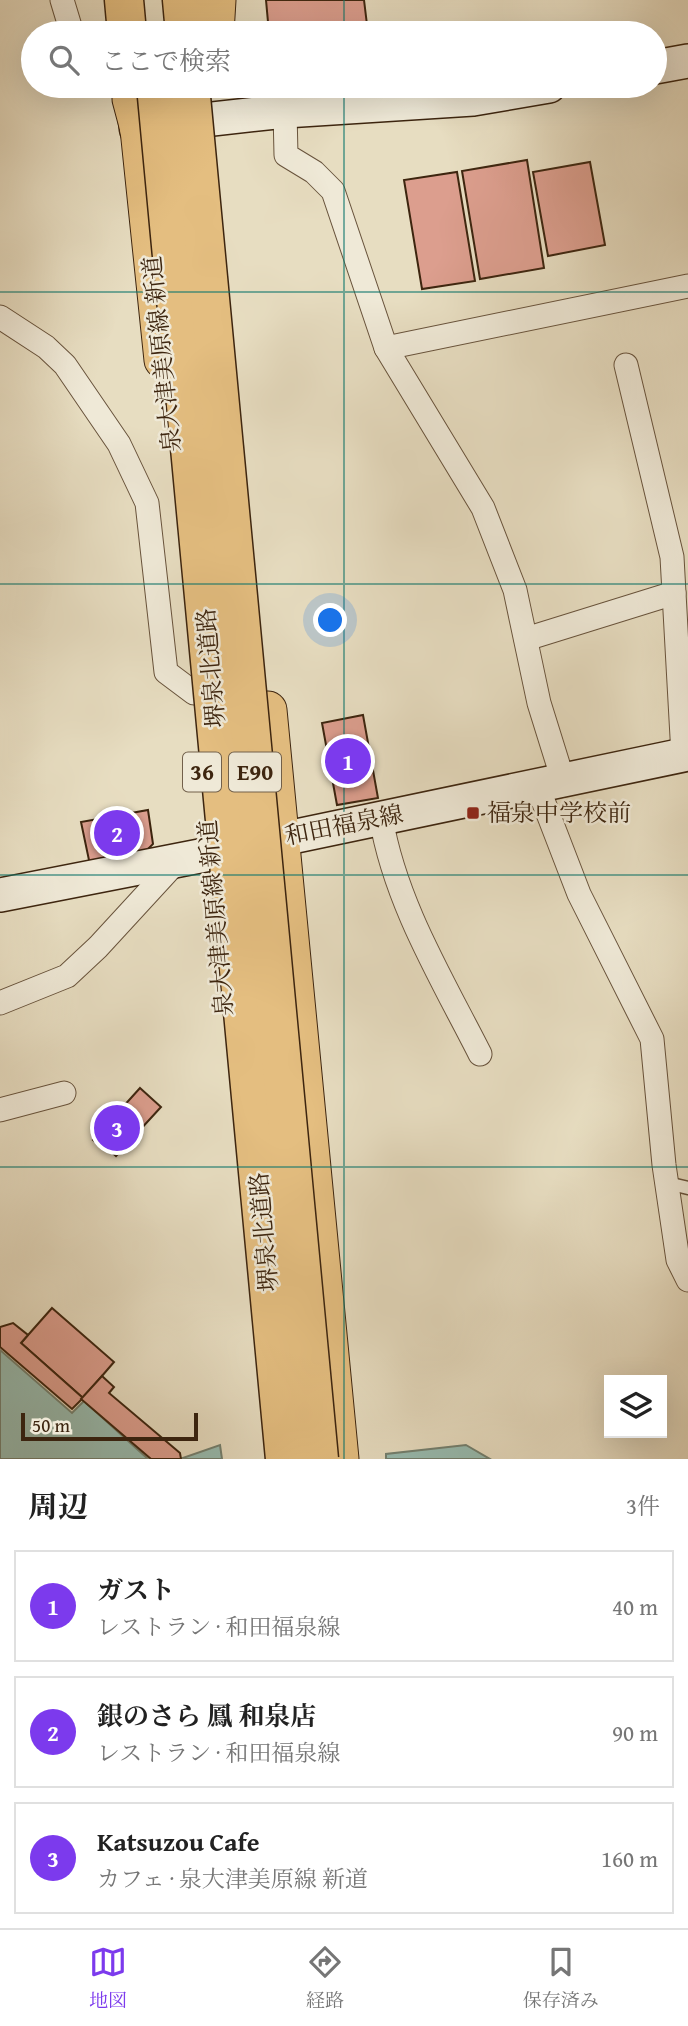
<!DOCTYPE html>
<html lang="ja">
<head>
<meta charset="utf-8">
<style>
  body { margin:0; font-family:"Gentium Book Plus","Noto Serif JP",serif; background:#f2f2f2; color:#222 }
  .controls { position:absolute; right:21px; bottom:21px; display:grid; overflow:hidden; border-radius:0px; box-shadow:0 7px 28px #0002 }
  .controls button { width:63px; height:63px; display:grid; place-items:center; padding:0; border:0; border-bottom:2px solid #e0e0e0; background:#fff; color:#222; font:35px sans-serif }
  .scale { position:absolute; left:21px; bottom:18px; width:177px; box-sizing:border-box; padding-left:7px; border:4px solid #3d250f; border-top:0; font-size:19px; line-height:24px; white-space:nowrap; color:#3d250f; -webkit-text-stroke:5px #efe9d7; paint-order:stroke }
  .you { position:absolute; left:331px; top:621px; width:24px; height:24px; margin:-18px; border:5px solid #fff; border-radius:50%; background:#1a73e8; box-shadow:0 0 0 10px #1a73e833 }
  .badge { display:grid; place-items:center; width:46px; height:46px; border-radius:50%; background:#7c3aed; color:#fff; font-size:23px; font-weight:700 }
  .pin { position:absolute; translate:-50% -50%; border:4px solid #fff; box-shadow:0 2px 7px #0006 }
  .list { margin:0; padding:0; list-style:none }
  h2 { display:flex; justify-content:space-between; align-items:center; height:91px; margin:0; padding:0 28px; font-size:30px }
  h2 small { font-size:23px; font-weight:400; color:#767676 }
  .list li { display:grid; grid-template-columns:46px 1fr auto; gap:21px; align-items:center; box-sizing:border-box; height:112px; margin:0 14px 14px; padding:0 14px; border:2px solid #e0e0e0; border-radius:0px }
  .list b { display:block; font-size:26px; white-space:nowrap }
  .list p { margin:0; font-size:23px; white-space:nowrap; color:#767676 }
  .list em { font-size:23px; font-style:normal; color:#767676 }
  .icon { flex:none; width:38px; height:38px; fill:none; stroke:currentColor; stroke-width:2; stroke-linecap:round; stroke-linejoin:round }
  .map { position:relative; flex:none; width:688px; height:1459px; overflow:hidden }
  .search { position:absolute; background:#fff; box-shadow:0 7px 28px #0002; left:21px; right:21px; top:21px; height:77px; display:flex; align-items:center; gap:18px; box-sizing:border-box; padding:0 24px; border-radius:38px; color:#767676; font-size:26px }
  .sheet { height:469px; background:#fff }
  nav { display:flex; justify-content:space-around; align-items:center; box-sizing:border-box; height:98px; border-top:2px solid #e0e0e0; background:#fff; font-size:19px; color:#767676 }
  nav a { display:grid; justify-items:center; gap:4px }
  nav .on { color:#7c3aed }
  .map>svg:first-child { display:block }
  .water { fill:#97bcb1; stroke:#738070; stroke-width:2 }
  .building { fill:#dc9e8e; stroke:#3d250f; stroke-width:2 }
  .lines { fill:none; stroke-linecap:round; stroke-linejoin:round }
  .service-casing { stroke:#68533c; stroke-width:15 }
  .minor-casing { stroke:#68533c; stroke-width:25 }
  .secondary-casing { stroke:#3d250f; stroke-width:36 }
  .primary-casing { stroke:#3d250f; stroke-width:39 }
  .trunk-casing { stroke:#3d250f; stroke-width:41 }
  .service { stroke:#efe9d7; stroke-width:12 }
  .minor { stroke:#efe9d7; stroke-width:23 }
  .secondary { stroke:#efe9d7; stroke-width:33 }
  .primary { stroke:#e4be80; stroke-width:37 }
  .trunk { stroke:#e4be80; stroke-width:38 }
  .trunk-bridge-casing { stroke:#3d250f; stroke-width:41; stroke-linecap:butt }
  .trunk-bridge { stroke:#e4be80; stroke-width:38 }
  .grid { fill:none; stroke:#0f766e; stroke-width:2; stroke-opacity:0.55 }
  .poi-dot { fill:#8f2418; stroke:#efe9d7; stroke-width:2.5 }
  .labels { text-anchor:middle; stroke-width:5; stroke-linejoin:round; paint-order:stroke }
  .shield { fill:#efe9d7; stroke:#72604b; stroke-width:2 }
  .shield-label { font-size:23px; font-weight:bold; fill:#3d250f }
  .street-label { font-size:24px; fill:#3d250f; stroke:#efe9d7 }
  .poi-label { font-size:24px; fill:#3d250f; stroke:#efe9d7; text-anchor:start }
</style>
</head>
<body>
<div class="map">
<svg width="688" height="1459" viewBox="0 0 688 1459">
  <rect width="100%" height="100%" fill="#e7ddc1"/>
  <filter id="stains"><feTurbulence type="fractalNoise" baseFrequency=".00286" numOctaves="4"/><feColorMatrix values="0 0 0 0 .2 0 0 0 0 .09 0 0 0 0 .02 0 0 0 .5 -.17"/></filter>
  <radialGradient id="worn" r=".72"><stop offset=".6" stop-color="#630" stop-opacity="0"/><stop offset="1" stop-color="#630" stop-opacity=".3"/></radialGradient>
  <g class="water">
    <polygon points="0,1350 72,1413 84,1401 148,1459 0,1459"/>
    <polygon points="220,1445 222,1459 180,1459"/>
    <polygon points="466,1445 490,1459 386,1459 386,1454"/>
  </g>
  <g class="building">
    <polygon points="266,0 364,0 368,33 269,33"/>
    <polygon points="527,160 544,268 480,279 462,171"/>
    <polygon points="590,162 605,245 548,256 533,172"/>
    <polygon points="457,172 475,281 422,289 404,180"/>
    <polygon points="363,715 378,798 337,805 322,723"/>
    <polygon points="148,810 153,844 139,858 90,865 81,822"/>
    <polygon points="140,1088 161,1107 116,1156 106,1147 103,1149 93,1140"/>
    <polygon points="52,1308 114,1362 83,1398 21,1343"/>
    <polygon points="13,1323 28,1335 21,1343 83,1398 72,1409 0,1347 0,1327"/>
    <polygon points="102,1376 114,1387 109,1393 180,1453 181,1459 151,1459 81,1399"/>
  </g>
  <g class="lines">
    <defs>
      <polyline id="service" points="667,1183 688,1188"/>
      <g id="minor">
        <polyline points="62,0 72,33"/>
        <polyline points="285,111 286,155 314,172 333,191 386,348 483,508 515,590 539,703 563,780"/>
        <polyline points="0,317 46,347 65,365 119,444 147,503 166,672 194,693"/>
        <polyline points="386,348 688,286"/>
        <polyline points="626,365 672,557 683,755"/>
        <polyline points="526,639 674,593"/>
        <polyline points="537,785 579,894 652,1039 664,1165 678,1260 688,1280"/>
        <path d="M 381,818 C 395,902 442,979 480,1054"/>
        <polyline points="0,1003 67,976 98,947 178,860"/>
        <polyline points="0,1110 64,1093"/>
      </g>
      <g id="secondary">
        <polyline points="655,67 688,61"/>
        <polyline points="168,124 285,111 473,99 549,86"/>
        <polyline points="0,895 210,854 688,754"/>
      </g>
      <g id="primary">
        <polyline points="215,33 217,0"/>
        <polyline points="131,99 139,129 163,360"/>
        <polyline points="268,710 340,1459"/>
      </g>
      <g id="trunk">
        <polyline points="124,0 127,33"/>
        <polyline points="182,0 185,33"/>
        <polyline points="134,86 139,129"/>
      </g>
    </defs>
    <use href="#service" class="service-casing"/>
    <use href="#minor" class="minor-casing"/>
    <use href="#secondary" class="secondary-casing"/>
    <use href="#primary" class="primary-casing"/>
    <use href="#trunk" class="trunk-casing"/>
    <use href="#service" class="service"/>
    <use href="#minor" class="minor"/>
    <use href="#secondary" class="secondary"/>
    <use href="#primary" class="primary"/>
    <use href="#trunk" class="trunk"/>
    <defs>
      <g id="trunk-bridge">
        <polyline points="156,86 285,1459"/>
        <polyline points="190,86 319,1459"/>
      </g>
    </defs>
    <use href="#trunk-bridge" class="trunk-bridge-casing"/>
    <use href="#trunk-bridge" class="trunk-bridge"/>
  </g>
  <path class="grid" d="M 344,0 L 344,33M 344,86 L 344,1459M 0,292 L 688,292M 0,584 L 688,584M 0,875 L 688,875M 0,1167 L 688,1167"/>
  <rect class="poi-dot" x="466" y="806" width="14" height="14" rx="3.5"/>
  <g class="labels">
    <g class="shield">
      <rect x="183" y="752.5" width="38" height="39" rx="5"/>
      <rect x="229" y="752.5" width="52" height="39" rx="5"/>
    </g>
    <g class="shield-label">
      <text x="202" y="780">36</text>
      <text x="255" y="780">E90</text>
    </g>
    <g class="street-label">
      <text transform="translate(162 354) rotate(-96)" y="8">泉大津美原線 新道</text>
      <text transform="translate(211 668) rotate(-95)" y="8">堺泉北道路</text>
      <text transform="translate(344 825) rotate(-11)" y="8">和田福泉線</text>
      <text transform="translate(216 918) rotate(-95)" y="8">泉大津美原線 新道</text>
      <text transform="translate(264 1232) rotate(-95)" y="8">堺泉北道路</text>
    </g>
    <g class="poi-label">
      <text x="487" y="821">福泉中学校前</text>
    </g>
  </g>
  <rect width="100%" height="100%" filter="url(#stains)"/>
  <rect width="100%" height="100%" fill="url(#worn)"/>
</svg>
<div class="controls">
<button><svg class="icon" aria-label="layers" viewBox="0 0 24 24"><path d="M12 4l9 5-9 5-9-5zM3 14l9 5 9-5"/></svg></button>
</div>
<div class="scale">50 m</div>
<div class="you"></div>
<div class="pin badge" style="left:348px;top:761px">1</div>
<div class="pin badge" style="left:117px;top:833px">2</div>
<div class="pin badge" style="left:117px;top:1128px">3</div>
<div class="search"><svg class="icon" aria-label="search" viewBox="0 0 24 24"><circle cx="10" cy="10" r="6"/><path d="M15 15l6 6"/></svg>ここで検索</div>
</div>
<section class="sheet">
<h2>周辺<small>3件</small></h2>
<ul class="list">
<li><span class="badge">1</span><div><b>ガスト</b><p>レストラン · 和田福泉線</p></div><em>40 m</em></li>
<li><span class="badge">2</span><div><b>銀のさら 鳳 和泉店</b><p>レストラン · 和田福泉線</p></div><em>90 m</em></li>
<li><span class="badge">3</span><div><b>Katsuzou Cafe</b><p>カフェ · 泉大津美原線 新道</p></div><em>160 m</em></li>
</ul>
</section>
<nav>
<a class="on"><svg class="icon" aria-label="map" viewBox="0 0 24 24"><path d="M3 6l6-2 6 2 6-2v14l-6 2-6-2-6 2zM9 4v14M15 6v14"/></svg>地図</a>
<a><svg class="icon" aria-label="directions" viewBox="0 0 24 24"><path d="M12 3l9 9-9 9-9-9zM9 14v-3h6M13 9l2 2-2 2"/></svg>経路</a>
<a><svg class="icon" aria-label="saved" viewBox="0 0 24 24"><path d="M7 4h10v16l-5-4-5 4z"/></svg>保存済み</a>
</nav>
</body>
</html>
